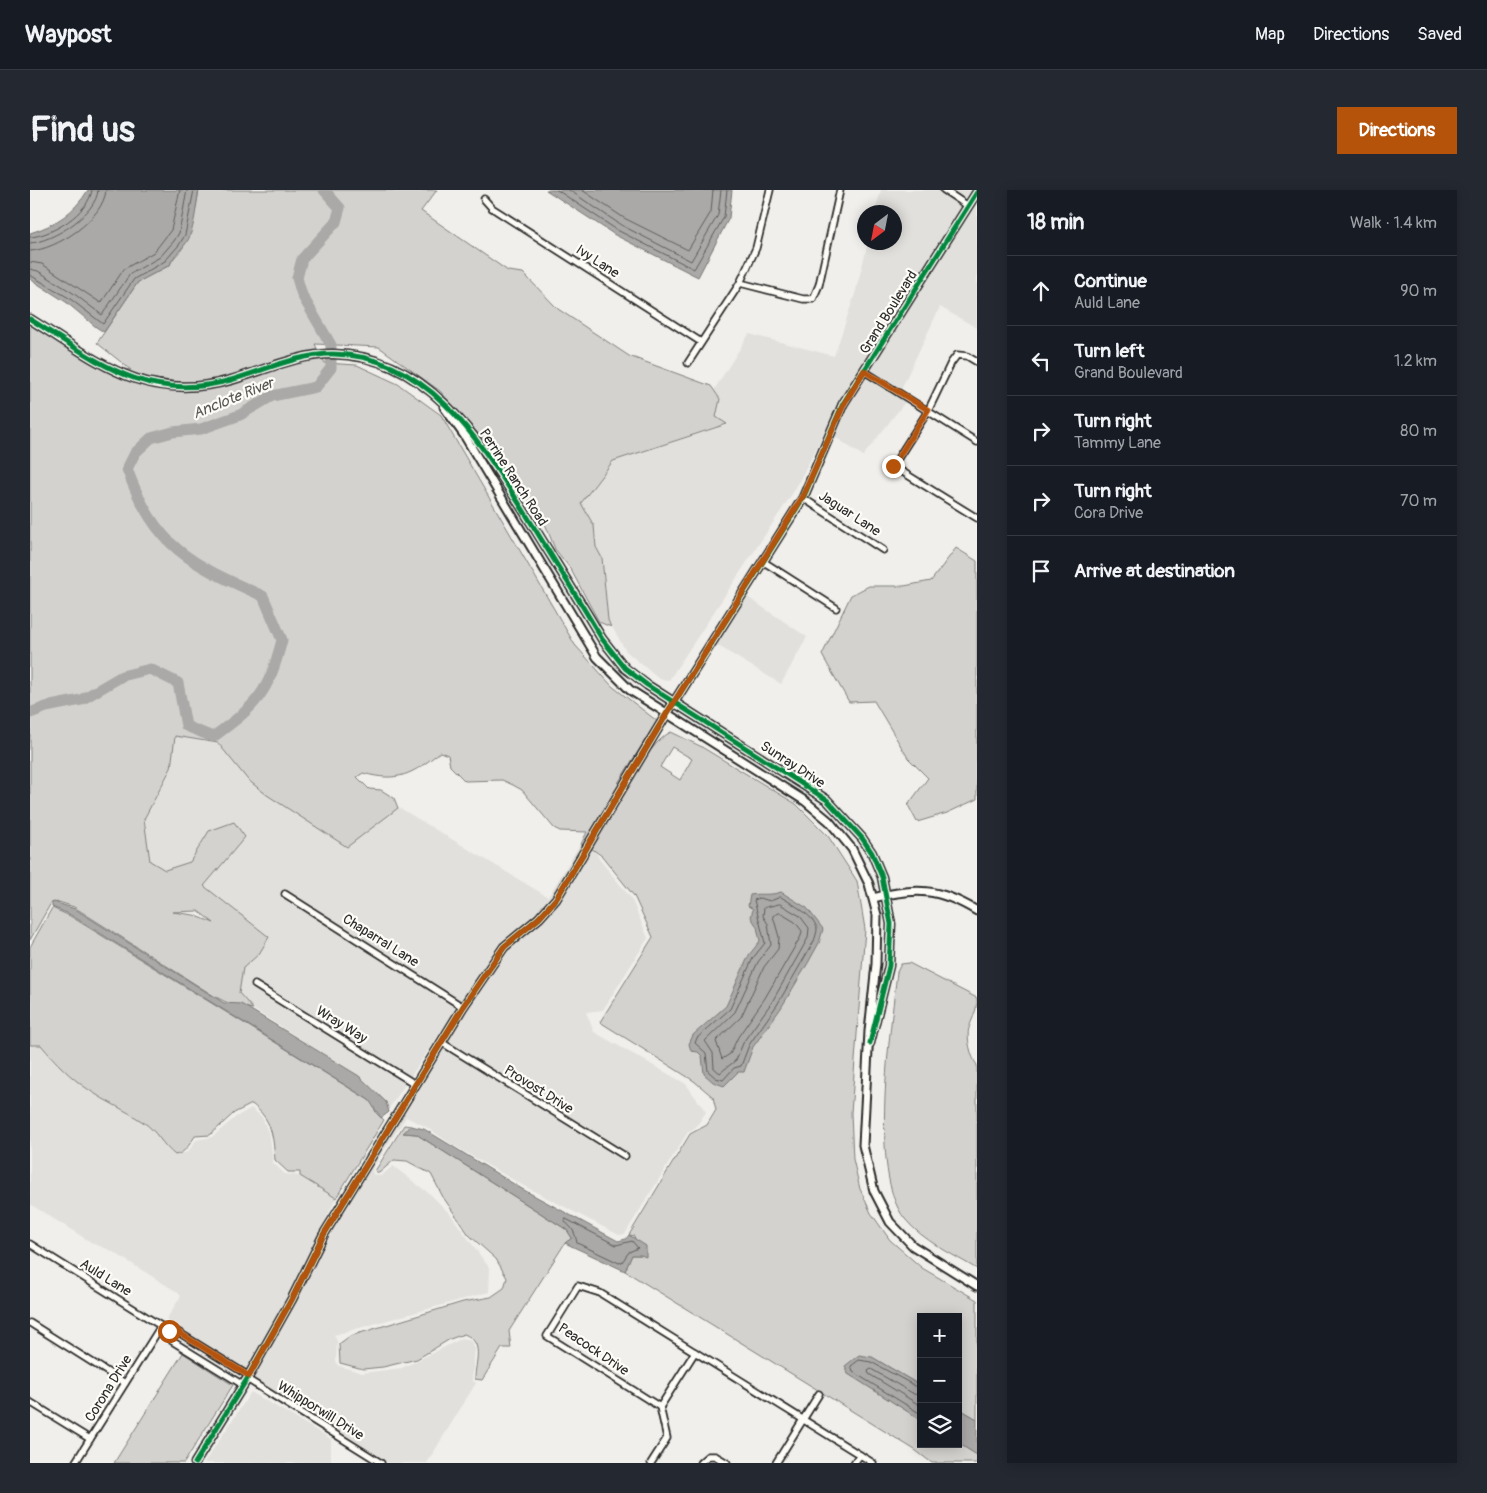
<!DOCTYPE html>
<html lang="en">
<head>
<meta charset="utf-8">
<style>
  body { margin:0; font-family:Pangolin,sans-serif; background:#242831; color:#f1f3f6 }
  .controls { position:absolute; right:15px; bottom:15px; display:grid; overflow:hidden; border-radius:0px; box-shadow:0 2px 12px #0003 }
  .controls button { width:45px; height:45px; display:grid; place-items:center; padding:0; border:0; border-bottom:1px solid #363941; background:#171b24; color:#f1f3f6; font:25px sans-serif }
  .compass { position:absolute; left:827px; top:15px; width:45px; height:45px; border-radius:50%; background:#171b24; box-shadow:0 2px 12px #0003; rotate:212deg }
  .stop { position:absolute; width:15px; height:15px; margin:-11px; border:4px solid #b45309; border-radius:50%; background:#fff }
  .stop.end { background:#b45309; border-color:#fff; box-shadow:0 1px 5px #0008 }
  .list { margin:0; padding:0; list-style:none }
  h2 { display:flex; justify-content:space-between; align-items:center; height:65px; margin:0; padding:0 20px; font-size:21px }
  h2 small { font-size:16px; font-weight:400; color:#9ea1a6 }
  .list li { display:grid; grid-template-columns:32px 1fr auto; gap:15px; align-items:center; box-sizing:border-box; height:70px; padding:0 20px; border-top:1px solid #363941 }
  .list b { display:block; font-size:19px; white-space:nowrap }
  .list p { margin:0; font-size:16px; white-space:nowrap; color:#9ea1a6 }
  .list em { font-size:16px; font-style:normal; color:#9ea1a6 }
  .icon { flex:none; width:28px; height:28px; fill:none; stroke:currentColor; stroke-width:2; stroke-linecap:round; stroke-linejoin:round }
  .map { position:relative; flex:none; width:947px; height:1273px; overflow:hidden; border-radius:0px }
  header { display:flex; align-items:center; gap:30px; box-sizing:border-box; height:70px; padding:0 25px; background:#171b24; border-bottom:1px solid #363941 }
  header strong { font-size:24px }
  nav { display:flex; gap:28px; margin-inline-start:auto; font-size:18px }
  .intro { display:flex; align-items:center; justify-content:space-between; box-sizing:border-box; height:120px; padding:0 30px }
  h1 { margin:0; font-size:35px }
  .button { padding:12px 22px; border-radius:0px; background:#b45309; color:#fff; font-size:18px; font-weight:700 }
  main { display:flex; gap:30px; padding:0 30px }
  aside { flex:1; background:#171b24; border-radius:0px; box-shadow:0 2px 12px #0003 }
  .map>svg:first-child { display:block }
  .built { fill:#e1e0dc }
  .green { fill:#d3d2cf; stroke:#7f7e7d; fill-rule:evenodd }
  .water { fill:#aaa9a7; stroke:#777775 }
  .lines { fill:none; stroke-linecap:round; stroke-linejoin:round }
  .shore { stroke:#5e5d5d; stroke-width:1 }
  .river { stroke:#aaa9a7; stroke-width:11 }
  .minor-casing { stroke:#2b2b2b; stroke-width:9 }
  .tertiary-casing { stroke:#2b2b2b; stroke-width:11 }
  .minor { stroke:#fdfcf7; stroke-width:5.5 }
  .tertiary { stroke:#fdfcf7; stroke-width:7 }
  .cycleway-casing { stroke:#fdfcf7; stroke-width:8 }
  .cycleway { stroke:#00873e; stroke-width:5 }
  .route { stroke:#b45309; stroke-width:6 }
  .labels { text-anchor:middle; stroke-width:4.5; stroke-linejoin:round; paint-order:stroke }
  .street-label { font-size:14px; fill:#2b2b2b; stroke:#fdfcf7 }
  .water-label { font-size:15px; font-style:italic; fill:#575756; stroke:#fdfcf7 }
</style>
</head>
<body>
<header>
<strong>Waypost</strong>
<nav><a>Map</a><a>Directions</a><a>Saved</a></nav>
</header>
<div class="intro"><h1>Find us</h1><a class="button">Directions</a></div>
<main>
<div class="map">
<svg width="947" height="1273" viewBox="0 0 947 1273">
  <rect width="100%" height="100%" fill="#f0efeb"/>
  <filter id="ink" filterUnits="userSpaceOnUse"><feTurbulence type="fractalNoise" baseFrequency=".02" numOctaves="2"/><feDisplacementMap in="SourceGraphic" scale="10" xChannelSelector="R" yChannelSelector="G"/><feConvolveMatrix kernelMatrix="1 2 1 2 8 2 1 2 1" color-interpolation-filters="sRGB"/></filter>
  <g filter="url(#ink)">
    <g class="built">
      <polygon points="851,0 945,0 810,213 764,301 639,490 629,489 596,461 578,430 572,368 566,357 566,345 551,313 583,271 697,235 686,227 690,209 684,200 719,144 804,166 825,104 838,53 864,52 864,22 845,22"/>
      <polygon points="947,9 947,138 910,117 870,201 879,207 833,266 804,246 816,216"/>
      <polygon points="716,406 777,447 751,494 685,454"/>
      <polygon points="144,546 188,553 218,590 368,617 518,707 550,654 554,656 523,707 507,725 472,754 462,766 358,920 356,912 329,886 223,819 209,803 213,778 229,764 239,747 174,696 215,647 204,633 179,641 160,672 135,680 120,671 114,629 141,579"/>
      <polygon points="561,658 565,659 569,669 601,708 618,748 573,820 556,822 564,842 656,894 676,922 666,937 658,942 595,1044 589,1045 494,996 421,954 395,936 376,927 342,979 343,984 351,986 363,976 401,1005 421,1025 460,1079 459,1102 304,1145 307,1151 306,1173 309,1176 332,1183 372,1178 433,1148 441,1151 445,1159 442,1190 446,1193 397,1273 349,1273 220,1191 265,1111 296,1046 436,819 476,760 512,730 528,712"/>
      <polygon points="0,855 11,855 24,871 58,900 113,932 126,941 137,959 145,965 158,962 166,950 182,947 206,927 221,918 232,927 240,947 243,973 255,984 270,986 306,1008 259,1108 216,1180 136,1130 151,1106 147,1102 80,1060 64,1054 0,1014"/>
      <polygon points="221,1202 301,1249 301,1273 174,1273"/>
    </g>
    <g class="green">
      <path d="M 169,0 L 407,0 L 391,21 L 478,81 L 493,83 L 528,119 L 599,166 L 681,196 L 690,209 L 686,227 L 697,234 L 583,271 L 551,313 L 564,336 L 566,357 L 572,368 L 578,430 L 581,437 L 569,432 L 540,378 L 525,359 L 516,336 L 496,306 L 454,250 L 410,201 L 349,157 L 285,154 L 288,161 L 269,164 L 200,187 L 165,194 L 109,187 L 84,177 L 101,180 L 67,153 L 108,92 L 140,75 C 143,66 151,63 154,55 C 161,38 166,19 169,0 Z"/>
      <path d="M 0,133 C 69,177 113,217 200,194 C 231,186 260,170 292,168 L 295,173 L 327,175 L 368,194 L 411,225 L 545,455 L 582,496 L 627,531 L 588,593 L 591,594 L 554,655 L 551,654 L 557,642 L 530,641 L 524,638 L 492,600 L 483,595 L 472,590 L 435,591 L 420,576 L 418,565 L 410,562 C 383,584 368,593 333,583 L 327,587 L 339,599 L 351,600 L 364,608 L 368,618 L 317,657 L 237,605 L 218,590 L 188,553 L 145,546 L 141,578 L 114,629 L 120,671 L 135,680 L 160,672 L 179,641 L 204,632 L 215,647 L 174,696 L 239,747 L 229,764 L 213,778 L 209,803 L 223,819 L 198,813 L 184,806 L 44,717 L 29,712 L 21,713 L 0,750 ZM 168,721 L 184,733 L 164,725 L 143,722 Z"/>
      <polygon points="926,358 947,371 947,609 917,623 887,632 878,615 898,588 878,568 844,511 819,512 792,465 821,405 839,396 874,396 901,391"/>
      <path d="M 641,542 L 670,556 L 766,614 L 798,646 L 827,691 L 835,739 L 821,923 L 823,969 L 830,999 L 841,1023 L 860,1050 L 892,1078 L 947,1110 L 947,1229 L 928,1218 L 928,1127 L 891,1127 L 891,1196 L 842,1167 L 819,1184 L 891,1230 L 891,1254 L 928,1253 L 947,1265 L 947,1273 L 902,1273 L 885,1260 L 595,1081 L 602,1065 L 611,1065 L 604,1046 L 599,1045 L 660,944 L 677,935 L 686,920 L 683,907 L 664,891 L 570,832 L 623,747 L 604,706 L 572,666 L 561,658 C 576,631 616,553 641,542 ZM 642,557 L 662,569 L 650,590 L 630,577 Z"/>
      <path d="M 22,718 L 40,726 L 342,912 L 346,923 L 354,930 L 306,1008 L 270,986 L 270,982 L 258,982 L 245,970 C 243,945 242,930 222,914 L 204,923 L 180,945 L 165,946 C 160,954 154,964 145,965 C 132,955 127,941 113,932 C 96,920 76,912 59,900 C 41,888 25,872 11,855 L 0,855 L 0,757 Z"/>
      <path d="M 879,773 L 947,808 C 947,821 943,826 939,838 C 936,847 941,868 947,875 L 947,1079 C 924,1065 893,1051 875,1029 C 838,984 861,839 867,782 L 871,774 Z"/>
      <path d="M 374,935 L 381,936 L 374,943 L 386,944 L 537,1040 L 542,1048 L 535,1053 L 479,1141 L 481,1158 L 472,1158 L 452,1190 L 445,1189 C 445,1171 455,1152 434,1144 L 420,1149 L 387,1169 L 353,1177 L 333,1179 L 310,1173 L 309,1154 L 320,1146 L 433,1112 L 461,1107 L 474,1098 L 477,1088 L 466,1069 L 439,1045 L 413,1007 L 401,984 L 377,971 L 364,970 L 349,983 L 345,981 Z"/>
      <polygon points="153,1163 203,1195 154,1273 84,1273"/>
    </g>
    <g class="water">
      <path d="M 58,0 L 169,0 C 166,15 165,34 159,48 C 154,59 143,64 140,75 L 108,92 L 74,142 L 66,137 L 36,112 L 0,89 L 0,43 C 24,36 45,22 58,0 Z"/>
      <polygon points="516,0 702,0 699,28 668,87 585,45"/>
      <path d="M 751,702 L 777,718 L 793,739 L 789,753 L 778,773 L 751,818 L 723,857 L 714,882 L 708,882 L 694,896 L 683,892 L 674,884 L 672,866 L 668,862 L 661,861 L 659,854 L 663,845 L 696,816 L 719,765 L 730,751 L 727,737 L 721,727 L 723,719 L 718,716 L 720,705 C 731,703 739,706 751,702 Z"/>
      <polygon points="24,712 45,719 194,813 211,814 329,886 356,912 359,922 351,928 339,910 39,724 22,717 22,713"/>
      <polygon points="381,936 394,939 492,999 588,1051 596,1049 599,1045 616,1056 616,1067 611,1065 602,1065 595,1081 535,1053 542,1048 537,1040 386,944 373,943"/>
      <polygon points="829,1165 842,1167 891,1196 891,1230 818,1184 815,1176"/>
      <polygon points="928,1218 947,1229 947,1265 928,1253"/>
    </g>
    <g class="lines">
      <g class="shore">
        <polyline points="527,0 587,40 664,79 694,27 697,0"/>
        <polyline points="539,0 591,35 661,71 688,25 691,0"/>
        <polyline points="552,0 594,28 658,60 681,22 683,0"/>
        <path d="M 0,47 C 21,46 59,23 62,0"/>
        <path d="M 0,53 C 22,52 67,24 68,0"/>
        <path d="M 0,61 C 26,60 74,29 76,0"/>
        <polyline points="0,72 12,74 71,113 94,79 124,62 141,40 150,0"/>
        <polyline points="0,79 8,81 43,103 72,125 100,84 130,67 144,51 149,43 157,0"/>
        <polyline points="0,85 39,108 73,134 104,89 135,71 149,55 155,45 164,0"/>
        <path d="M 751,707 C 761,713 785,726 787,739 C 787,742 785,748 784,751 L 747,815 L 719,855 L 711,876 L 704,878 L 693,890 L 686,888 L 678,881 L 676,863 L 665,853 L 667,848 L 700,819 L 723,768 L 735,753 L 724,710 L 730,708 L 740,711 Z"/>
        <polygon points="750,714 770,726 779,738 778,748 742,812 714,851 706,870 690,883 684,878 683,863 675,851 705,822 728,772 741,755 738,734 733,726 734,718"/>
        <polygon points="750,723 765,732 772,741 771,746 735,808 708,847 700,864 692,869 686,851 711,827 734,777 748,759 749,747 743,726"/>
        <path d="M 536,1029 L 586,1055 L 602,1051 L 608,1058 L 599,1062 L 592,1072 L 589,1073 L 547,1053 C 545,1043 543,1038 535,1032 Z"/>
        <polyline points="891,1199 841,1172 829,1170 821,1176 823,1182 891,1224"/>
        <polyline points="891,1206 884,1204 841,1179 838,1181 839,1184 891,1216"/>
      </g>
      <path class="river" d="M 0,523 L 16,517 L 51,510 L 92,486 L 120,479 L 148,493 L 156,536 L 183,547 C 228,514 238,504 252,450 L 233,406 C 159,373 126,358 97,279 L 105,263 L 121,248 L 143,242 L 171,239 L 210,225 L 242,206 L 286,197 L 301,178 L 301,155 L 272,105 L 267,88 L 272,69 L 306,32 L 310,18 L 294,0"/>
      <defs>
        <g id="minor">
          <polyline points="914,0 938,16"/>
          <polyline points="454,9 462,18 671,152"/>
          <polyline points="710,93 773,109 783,109 789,95 810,0"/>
          <polyline points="947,172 937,166 927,165 921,173 898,221 863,276 947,328"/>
          <polyline points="658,173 710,93 726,58 740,0"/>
          <polyline points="834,181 947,252"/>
          <polyline points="773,308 853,360"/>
          <polyline points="734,372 806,418"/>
          <polyline points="255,704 433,817"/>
          <polyline points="225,795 385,894"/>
          <polyline points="411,852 595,966"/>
          <polyline points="0,1054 139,1141 148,1142 219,1186"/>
          <polyline points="0,1133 95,1193"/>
          <polyline points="139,1141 142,1151 213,1195"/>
          <polyline points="217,1189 351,1273"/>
          <polyline points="0,1212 60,1249"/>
          <polyline points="630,1217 517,1146 548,1096 570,1103 843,1273"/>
          <polyline points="45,1273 131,1136"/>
          <polyline points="621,1273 637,1248 630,1217 665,1162"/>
          <polyline points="670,1273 678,1266 685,1266 697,1273"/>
          <polyline points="746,1273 789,1204"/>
          <polyline points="824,1273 830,1265"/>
        </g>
        <g id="tertiary">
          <path d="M 0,129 C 67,171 116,214 201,190 C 235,180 268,164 303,164 C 400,165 452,255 497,326 C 522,367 548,408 572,449 L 595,478 L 617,495 L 797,610 L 832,648 L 842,663 L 852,687 L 861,734 L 859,776 L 840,853"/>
          <polyline points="414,217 434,245 567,467 600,500 775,611 799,631 822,659 839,694 847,725 846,774 839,841 833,955 844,1001 860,1032 883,1056 947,1096"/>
          <path d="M 843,708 C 886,697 909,698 947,721"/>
          <polyline points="165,1273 217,1189 262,1109 294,1044 433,817 474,757 509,728 526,709 636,525 773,308 813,214 947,2"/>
        </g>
      </defs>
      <use href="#minor" class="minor-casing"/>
      <use href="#tertiary" class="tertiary-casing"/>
      <use href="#minor" class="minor"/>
      <use href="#tertiary" class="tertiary"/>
      <defs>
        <g id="cycleway">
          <path d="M 0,129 C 67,171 116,214 201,190 C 235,180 268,164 303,164 C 400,165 452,255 497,326 C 522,367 548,408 572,449 L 595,478 L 617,495 L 797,610 L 832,648 L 842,663 L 852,687 L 861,734 L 859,776 L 840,853"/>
          <polyline points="165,1273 217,1189 262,1109 294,1044 433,817 474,757 509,728 526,709 636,525 773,308 813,214 947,2"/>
        </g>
      </defs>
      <use href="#cycleway" class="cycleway-casing"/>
      <use href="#cycleway" class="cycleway"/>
    </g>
  </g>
  <g class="lines" filter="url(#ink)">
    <polyline class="route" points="139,1141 148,1142 219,1186 262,1109 294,1044 433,817 474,757 509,728 526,709 636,525 772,308 814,214 834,181 898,220 863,276"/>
  </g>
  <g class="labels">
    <g class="street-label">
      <text transform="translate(568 71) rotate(33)" y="5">Ivy Lane</text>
      <text transform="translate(858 122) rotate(-58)" y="5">Grand Boulevard</text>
      <text transform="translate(484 287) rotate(57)" y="5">Perrine Ranch Road</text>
      <text transform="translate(820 323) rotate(33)" y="5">Jaguar Lane</text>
      <text transform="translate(763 574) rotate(33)" y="5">Sunray Drive</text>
      <text transform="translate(351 750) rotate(32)" y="5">Chaparral Lane</text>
      <text transform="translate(312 834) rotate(32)" y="5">Wray Way</text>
      <text transform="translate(509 899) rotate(32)" y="5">Provost Drive</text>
      <text transform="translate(76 1087) rotate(32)" y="5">Auld Lane</text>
      <text transform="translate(564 1159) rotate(34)" y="5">Peacock Drive</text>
      <text transform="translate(78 1198) rotate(-58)" y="5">Corona Drive</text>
      <text transform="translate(291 1220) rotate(32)" y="5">Whipporwill Drive</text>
    </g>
    <g class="water-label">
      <text transform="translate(203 208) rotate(-22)" y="5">Anclote River</text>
    </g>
  </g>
</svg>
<div class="controls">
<button>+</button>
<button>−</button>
<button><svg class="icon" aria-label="layers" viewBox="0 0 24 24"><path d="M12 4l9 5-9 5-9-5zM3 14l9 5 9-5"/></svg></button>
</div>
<svg class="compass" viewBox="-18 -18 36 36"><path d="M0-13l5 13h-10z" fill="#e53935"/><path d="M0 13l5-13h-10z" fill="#9ea1a6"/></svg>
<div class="stop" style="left:139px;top:1141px"></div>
<div class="stop end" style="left:863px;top:276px"></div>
</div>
<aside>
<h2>18 min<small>Walk · 1.4 km</small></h2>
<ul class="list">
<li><svg class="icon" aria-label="ahead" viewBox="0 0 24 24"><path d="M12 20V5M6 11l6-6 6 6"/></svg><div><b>Continue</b><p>Auld Lane</p></div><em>90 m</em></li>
<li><svg class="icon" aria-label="left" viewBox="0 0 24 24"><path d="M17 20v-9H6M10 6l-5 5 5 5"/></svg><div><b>Turn left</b><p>Grand Boulevard</p></div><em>1.2 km</em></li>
<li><svg class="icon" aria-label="right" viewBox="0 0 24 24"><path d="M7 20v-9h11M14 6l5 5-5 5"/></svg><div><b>Turn right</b><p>Tammy Lane</p></div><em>80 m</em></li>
<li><svg class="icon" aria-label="right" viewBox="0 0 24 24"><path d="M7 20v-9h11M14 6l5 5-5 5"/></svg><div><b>Turn right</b><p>Cora Drive</p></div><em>70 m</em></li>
<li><svg class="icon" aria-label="arrive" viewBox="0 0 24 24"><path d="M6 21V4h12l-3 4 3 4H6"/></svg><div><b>Arrive at destination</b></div></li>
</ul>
</aside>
</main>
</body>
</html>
